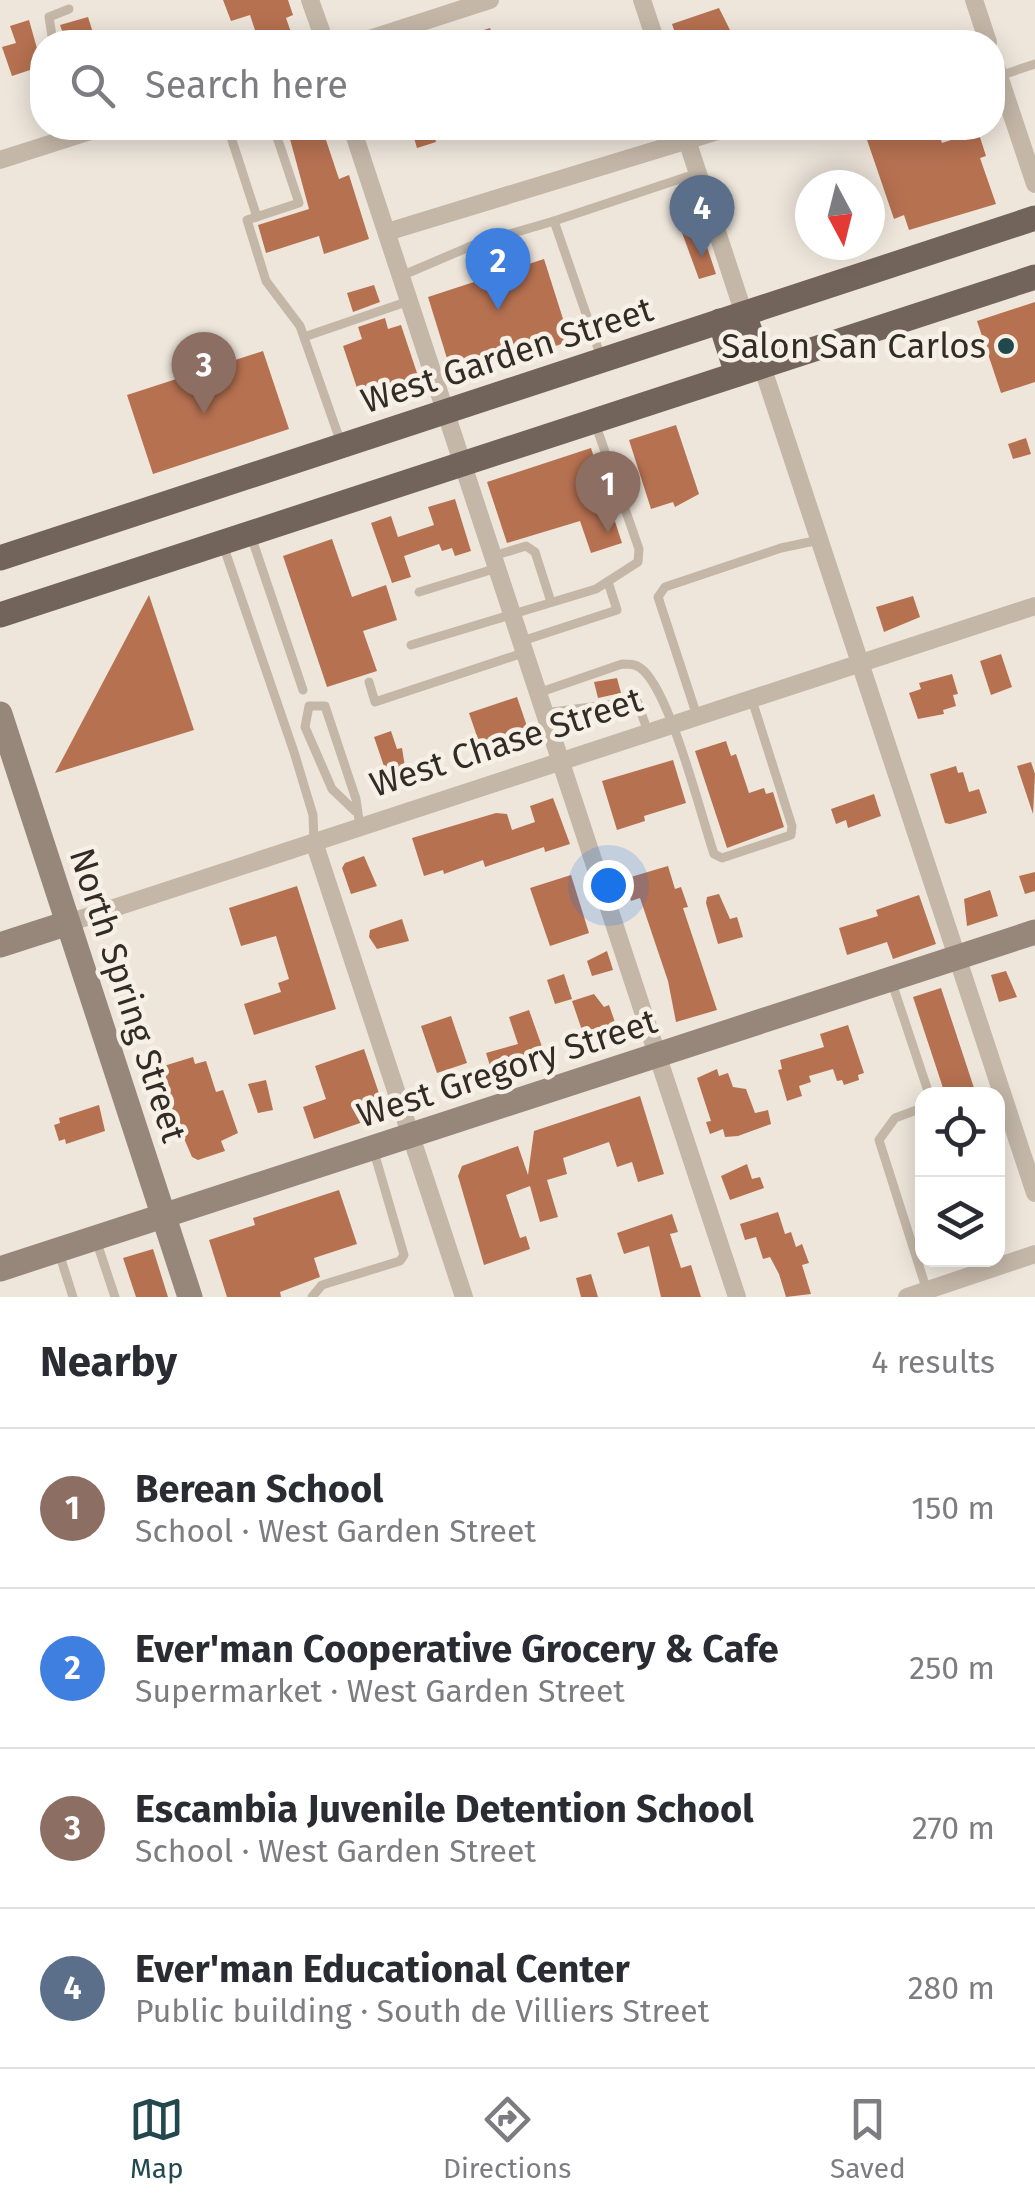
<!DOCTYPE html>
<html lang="en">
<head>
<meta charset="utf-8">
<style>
  body { margin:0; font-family:"Fira Sans",sans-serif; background:#f2f2f3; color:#2b2b33 }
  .controls { position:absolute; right:30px; bottom:30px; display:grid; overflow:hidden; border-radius:20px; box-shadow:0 5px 25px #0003 }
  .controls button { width:90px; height:90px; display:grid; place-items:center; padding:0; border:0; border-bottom:2px solid #e1e1e2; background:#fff; color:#2b2b33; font:50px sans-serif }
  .compass { position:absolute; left:795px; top:170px; width:90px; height:90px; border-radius:50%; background:#fff; box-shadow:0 5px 25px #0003; rotate:173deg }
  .you { position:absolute; left:608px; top:885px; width:35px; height:35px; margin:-25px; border:8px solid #fff; border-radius:50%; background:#1a73e8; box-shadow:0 0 0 15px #1a73e833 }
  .badge { display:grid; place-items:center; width:65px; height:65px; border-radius:50%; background:#22484e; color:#fff; font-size:32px; font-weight:700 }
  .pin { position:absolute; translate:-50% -82px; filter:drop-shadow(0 2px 5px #0008) }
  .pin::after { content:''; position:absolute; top:52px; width:35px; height:30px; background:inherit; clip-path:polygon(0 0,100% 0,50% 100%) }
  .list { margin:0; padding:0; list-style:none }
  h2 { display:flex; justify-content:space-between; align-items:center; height:130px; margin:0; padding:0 40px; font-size:42px }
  h2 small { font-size:32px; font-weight:400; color:#7c7c81 }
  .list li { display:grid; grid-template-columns:65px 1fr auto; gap:30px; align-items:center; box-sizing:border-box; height:160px; padding:0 40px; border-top:2px solid #e1e1e2 }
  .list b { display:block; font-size:38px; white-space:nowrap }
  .list p { margin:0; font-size:32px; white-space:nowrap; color:#7c7c81 }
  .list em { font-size:32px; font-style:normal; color:#7c7c81 }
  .icon { flex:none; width:55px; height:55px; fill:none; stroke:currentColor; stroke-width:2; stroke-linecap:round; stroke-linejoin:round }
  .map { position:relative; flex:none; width:1035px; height:1297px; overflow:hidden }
  .search { position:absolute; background:#fff; box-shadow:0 5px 25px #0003; left:30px; right:30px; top:30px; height:110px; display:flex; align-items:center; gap:25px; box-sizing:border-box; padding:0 35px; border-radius:40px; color:#7c7c81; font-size:38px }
  .sheet { height:770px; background:#fff }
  nav { display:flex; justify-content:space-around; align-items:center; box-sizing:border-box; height:140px; border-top:2px solid #e1e1e2; background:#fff; font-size:28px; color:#7c7c81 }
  nav a { display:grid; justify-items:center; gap:5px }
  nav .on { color:#22484e }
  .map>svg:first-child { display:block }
  .building { fill:#b67151 }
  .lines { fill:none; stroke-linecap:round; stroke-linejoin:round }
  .lane { stroke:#c4b7a8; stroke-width:9 }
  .street { stroke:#c4b7a8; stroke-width:18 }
  .secondary { stroke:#97877a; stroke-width:25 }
  .primary { stroke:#72645a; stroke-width:25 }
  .poi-dot { fill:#22484e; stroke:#f6f0e6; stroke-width:4 }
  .labels { text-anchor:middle; stroke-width:9; stroke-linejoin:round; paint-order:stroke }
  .poi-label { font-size:35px; fill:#322c27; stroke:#f6f0e6; text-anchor:end }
  .street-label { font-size:35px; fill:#322c27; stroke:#f6f0e6 }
</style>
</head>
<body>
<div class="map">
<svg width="1035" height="1297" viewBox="0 0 1035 1297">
  <rect width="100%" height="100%" fill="#eee6db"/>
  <g class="building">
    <polygon points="223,0 288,0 293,15 286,18 293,38 259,42 250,15 231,21"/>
    <polygon points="719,8 736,42 678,42 672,24"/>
    <polygon points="88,17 96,42 66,42 60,25"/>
    <polygon points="29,20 42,66 12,76 2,47 16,43 10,26"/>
    <polygon points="490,28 495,42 453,42 453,40"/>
    <polygon points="287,128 322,128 339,179 349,175 369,239 324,254 319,236 266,253 258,225 309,209"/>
    <polygon points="411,128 432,128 436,142 417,148"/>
    <polygon points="863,128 937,128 942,143 978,131 986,156 980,158 996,204 909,230 904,215 894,219"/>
    <polygon points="699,223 716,274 699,279 681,230"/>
    <polygon points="544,259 570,341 454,381 428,297"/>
    <polygon points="374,285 380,302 353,312 347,293"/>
    <polygon points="1035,302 1035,382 1001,393 977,321"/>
    <polygon points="385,318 388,329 401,325 422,388 414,391 416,396 387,406 379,400 363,406 343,346 362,339 358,327"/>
    <polygon points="263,351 289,429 153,474 127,395"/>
    <polygon points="676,425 699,494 675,507 673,502 651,509 629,440"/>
    <polygon points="1026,438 1031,454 1013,459 1008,444"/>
    <polygon points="591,448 622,543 591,553 580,521 507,543 487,482"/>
    <polygon points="455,499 471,551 455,556 452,548 442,551 439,544 404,556 411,577 392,583 371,523 391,516 398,537 434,525 428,507"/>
    <polygon points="332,539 352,597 386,585 397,620 363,631 377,671 327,687 283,556"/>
    <polygon points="149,595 194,730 55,773"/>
    <polygon points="913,596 920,617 884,632 876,607"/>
    <polygon points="1001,654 1012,687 991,695 980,661"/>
    <polygon points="952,674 958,694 953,695 956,706 943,710 944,714 918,719 909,693 921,689 919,683"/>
    <polygon points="617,678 621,693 598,698 594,682"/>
    <polygon points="517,697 530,735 482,751 469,713"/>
    <polygon points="391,731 397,749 402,748 406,773 388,778 374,737"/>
    <polygon points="726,741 731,756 736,754 749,793 764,788 766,794 773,792 784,827 727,848 695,751"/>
    <polygon points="673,760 686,803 644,816 645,821 617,830 602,781"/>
    <polygon points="1031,762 1035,774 1033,814 1017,766"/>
    <polygon points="956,766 958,773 963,772 969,792 979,789 987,813 950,824 945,823 930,774"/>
    <polygon points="874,794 881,816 848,828 846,820 836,824 831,809"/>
    <polygon points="553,798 570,844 545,852 544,847 485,867 483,860 444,874 443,870 424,876 412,838 496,813 507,814 512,830 535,822 530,806"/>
    <polygon points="364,856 377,886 351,894 342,868 345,863"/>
    <polygon points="668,866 675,889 681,887 688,907 683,908 717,1010 676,1022 668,981 640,898 631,901 624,879"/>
    <polygon points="1035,872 1035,891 1025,894 1019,876"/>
    <polygon points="571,875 589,933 550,946 530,888"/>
    <polygon points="297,886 336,1009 254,1035 244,1004 281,992 278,983 289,979 276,936 241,946 229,908"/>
    <polygon points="990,890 998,916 967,926 964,899"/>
    <polygon points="719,894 730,919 737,917 743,937 718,944 706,903 707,897"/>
    <polygon points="919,895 936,944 893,959 887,942 847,955 839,928 878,916 876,910"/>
    <polygon points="402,919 409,941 377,949 369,937 370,930"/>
    <polygon points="607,951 613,970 592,976 587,961"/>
    <polygon points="1006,971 1017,997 999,1002 991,975"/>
    <polygon points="564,974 572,999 555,1004 547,980"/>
    <polygon points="941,988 976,1094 945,1094 913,997"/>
    <polygon points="594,994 604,1007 609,1005 618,1031 586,1042 572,1001"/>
    <polygon points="529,1010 545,1055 492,1072 486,1053 518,1044 509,1017"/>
    <polygon points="451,1016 467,1063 437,1073 421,1026"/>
    <polygon points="848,1025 864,1073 858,1075 859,1080 844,1085 842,1080 837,1081 833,1069 809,1076 811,1082 799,1086 802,1096 787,1101 778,1070 782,1069 780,1060 824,1047 820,1034"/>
    <polygon points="364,1049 386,1114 314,1139 303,1107 326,1099 315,1066"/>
    <polygon points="193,1057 195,1064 206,1061 216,1092 223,1090 238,1133 221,1141 225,1151 198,1160 192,1157 154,1069"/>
    <polygon points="717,1069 719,1076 728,1073 733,1087 746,1089 755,1113 768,1110 771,1124 738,1136 725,1137 723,1129 710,1134 706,1122 711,1121 697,1078"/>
    <polygon points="266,1080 273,1110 258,1113 248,1084"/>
    <polygon points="640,1096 664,1174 638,1182 632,1162 617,1167 609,1142 563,1158 567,1174 547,1180 558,1217 540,1222 530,1186 506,1195 520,1238 526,1236 530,1249 484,1265 458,1176 462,1166 518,1146 528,1175 534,1131"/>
    <polygon points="99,1105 105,1131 66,1144 65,1139 59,1141 54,1125 60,1123 59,1118"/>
    <polygon points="747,1164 752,1179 760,1177 764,1188 730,1200 721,1176"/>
    <polygon points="339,1190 357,1244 314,1258 320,1277 280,1292 281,1297 227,1297 209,1240 255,1225 253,1218"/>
    <polygon points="778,1212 785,1234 791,1232 796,1247 802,1244 809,1263 802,1265 811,1294 786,1297 779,1274 770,1257 763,1259 756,1237 745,1240 740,1224"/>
    <polygon points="672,1214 678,1232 670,1234 681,1268 691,1265 701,1297 661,1297 649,1246 624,1254 617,1233"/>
    <polygon points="153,1249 168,1297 136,1297 123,1258"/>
    <polygon points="591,1274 598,1297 581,1297 576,1278"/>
  </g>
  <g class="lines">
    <g class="lane">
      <polyline points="53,42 49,17 69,9"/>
      <polyline points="999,76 1035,64"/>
      <polyline points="228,128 257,217"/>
      <polyline points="274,128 299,203 247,220 266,281 300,326 341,443"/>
      <polyline points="554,221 698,173"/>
      <polyline points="401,276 476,244 554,221 601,357"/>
      <polyline points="304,337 409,301"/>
      <polyline points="251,536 303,690"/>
      <polyline points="223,545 294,752 313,815 314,842"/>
      <polyline points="493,556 526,546 535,552 551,602"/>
      <polyline points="419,592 497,568"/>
      <polyline points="522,641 617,610 608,582"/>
      <polyline points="411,645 596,589 638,562 639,549 595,423"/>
      <polyline points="369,682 375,702 526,652"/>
      <path d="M 538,693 L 622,664 C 631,664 637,664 644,671 C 672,699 700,812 714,854 L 722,858 L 791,835 L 792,826 L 752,700"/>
      <polyline points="545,713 637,701 648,732"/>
      <polyline points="697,716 658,597 665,587 781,548 819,540"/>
      <polyline points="355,811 332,789 305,727 309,706 325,706 356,799 360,827"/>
      <polyline points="892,983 929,1094"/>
      <polyline points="922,1108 895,1118 879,1140 927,1291"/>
      <polyline points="97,1243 115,1297"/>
      <polyline points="59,1253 73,1297"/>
      <polyline points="312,1297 322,1285 400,1261 404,1255 374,1152"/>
    </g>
    <g class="street">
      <polyline points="310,0 325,42"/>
      <polyline points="642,0 656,42"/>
      <polyline points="974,0 988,42"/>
      <polyline points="360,42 490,0"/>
      <polyline points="992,55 1035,184"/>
      <polyline points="352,128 737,1297"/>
      <polyline points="683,128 744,314"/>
      <polyline points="0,160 100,128"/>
      <polyline points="387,232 728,128"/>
      <polyline points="762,366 1035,1193"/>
      <polyline points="314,842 464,1297"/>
      <polyline points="68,923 1035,606"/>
      <polyline points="907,1297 1035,1254"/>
    </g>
    <g class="secondary">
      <polyline points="0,714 190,1297"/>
      <polyline points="0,945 68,923"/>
      <polyline points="0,1269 1035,932"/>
    </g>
    <g class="primary">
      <polyline points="744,314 762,366"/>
      <polyline points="720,321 737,374"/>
      <polyline points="0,558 1035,218"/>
      <polyline points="0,615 1035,277"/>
    </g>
  </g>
  <circle class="poi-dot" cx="1006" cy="346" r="10"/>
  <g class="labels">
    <g class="poi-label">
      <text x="986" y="358">Salon San Carlos</text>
    </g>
    <g class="street-label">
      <text transform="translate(507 355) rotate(-18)" y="12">West Garden Street</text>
      <text transform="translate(506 742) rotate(-18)" y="12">West Chase Street</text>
      <text transform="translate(128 995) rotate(72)" y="12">North Spring Street</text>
      <text transform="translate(507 1068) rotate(-18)" y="12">West Gregory Street</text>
    </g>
  </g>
</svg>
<div class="controls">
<button><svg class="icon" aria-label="locate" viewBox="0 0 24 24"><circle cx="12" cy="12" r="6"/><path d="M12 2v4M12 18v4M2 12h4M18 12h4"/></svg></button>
<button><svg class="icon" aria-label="layers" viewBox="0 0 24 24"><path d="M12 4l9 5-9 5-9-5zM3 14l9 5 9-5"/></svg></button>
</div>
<svg class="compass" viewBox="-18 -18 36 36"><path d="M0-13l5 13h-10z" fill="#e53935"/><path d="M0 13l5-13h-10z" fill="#7c7c81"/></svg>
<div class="you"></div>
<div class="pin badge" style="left:608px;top:533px;background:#8d6e63">1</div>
<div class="pin badge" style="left:498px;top:310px;background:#3f7fe0">2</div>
<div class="pin badge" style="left:204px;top:414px;background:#8d6e63">3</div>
<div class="pin badge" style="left:702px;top:257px;background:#5c6f8a">4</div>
<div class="search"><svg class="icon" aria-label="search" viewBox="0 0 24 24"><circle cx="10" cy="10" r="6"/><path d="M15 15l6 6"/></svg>Search here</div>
</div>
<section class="sheet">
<h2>Nearby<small>4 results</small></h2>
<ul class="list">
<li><span class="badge" style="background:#8d6e63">1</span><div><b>Berean School</b><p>School · West Garden Street</p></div><em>150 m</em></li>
<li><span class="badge" style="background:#3f7fe0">2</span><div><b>Ever'man Cooperative Grocery &amp; Cafe</b><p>Supermarket · West Garden Street</p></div><em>250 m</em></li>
<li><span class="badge" style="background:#8d6e63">3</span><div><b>Escambia Juvenile Detention School</b><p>School · West Garden Street</p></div><em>270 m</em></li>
<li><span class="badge" style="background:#5c6f8a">4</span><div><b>Ever'man Educational Center</b><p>Public building · South de Villiers Street</p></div><em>280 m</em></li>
</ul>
</section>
<nav>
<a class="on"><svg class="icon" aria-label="map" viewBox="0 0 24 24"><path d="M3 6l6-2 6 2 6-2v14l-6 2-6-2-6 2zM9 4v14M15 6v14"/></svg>Map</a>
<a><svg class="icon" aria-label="directions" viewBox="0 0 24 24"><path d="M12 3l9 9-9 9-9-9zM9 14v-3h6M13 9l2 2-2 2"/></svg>Directions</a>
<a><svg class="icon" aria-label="saved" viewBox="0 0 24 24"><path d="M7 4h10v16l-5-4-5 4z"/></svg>Saved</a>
</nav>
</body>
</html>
